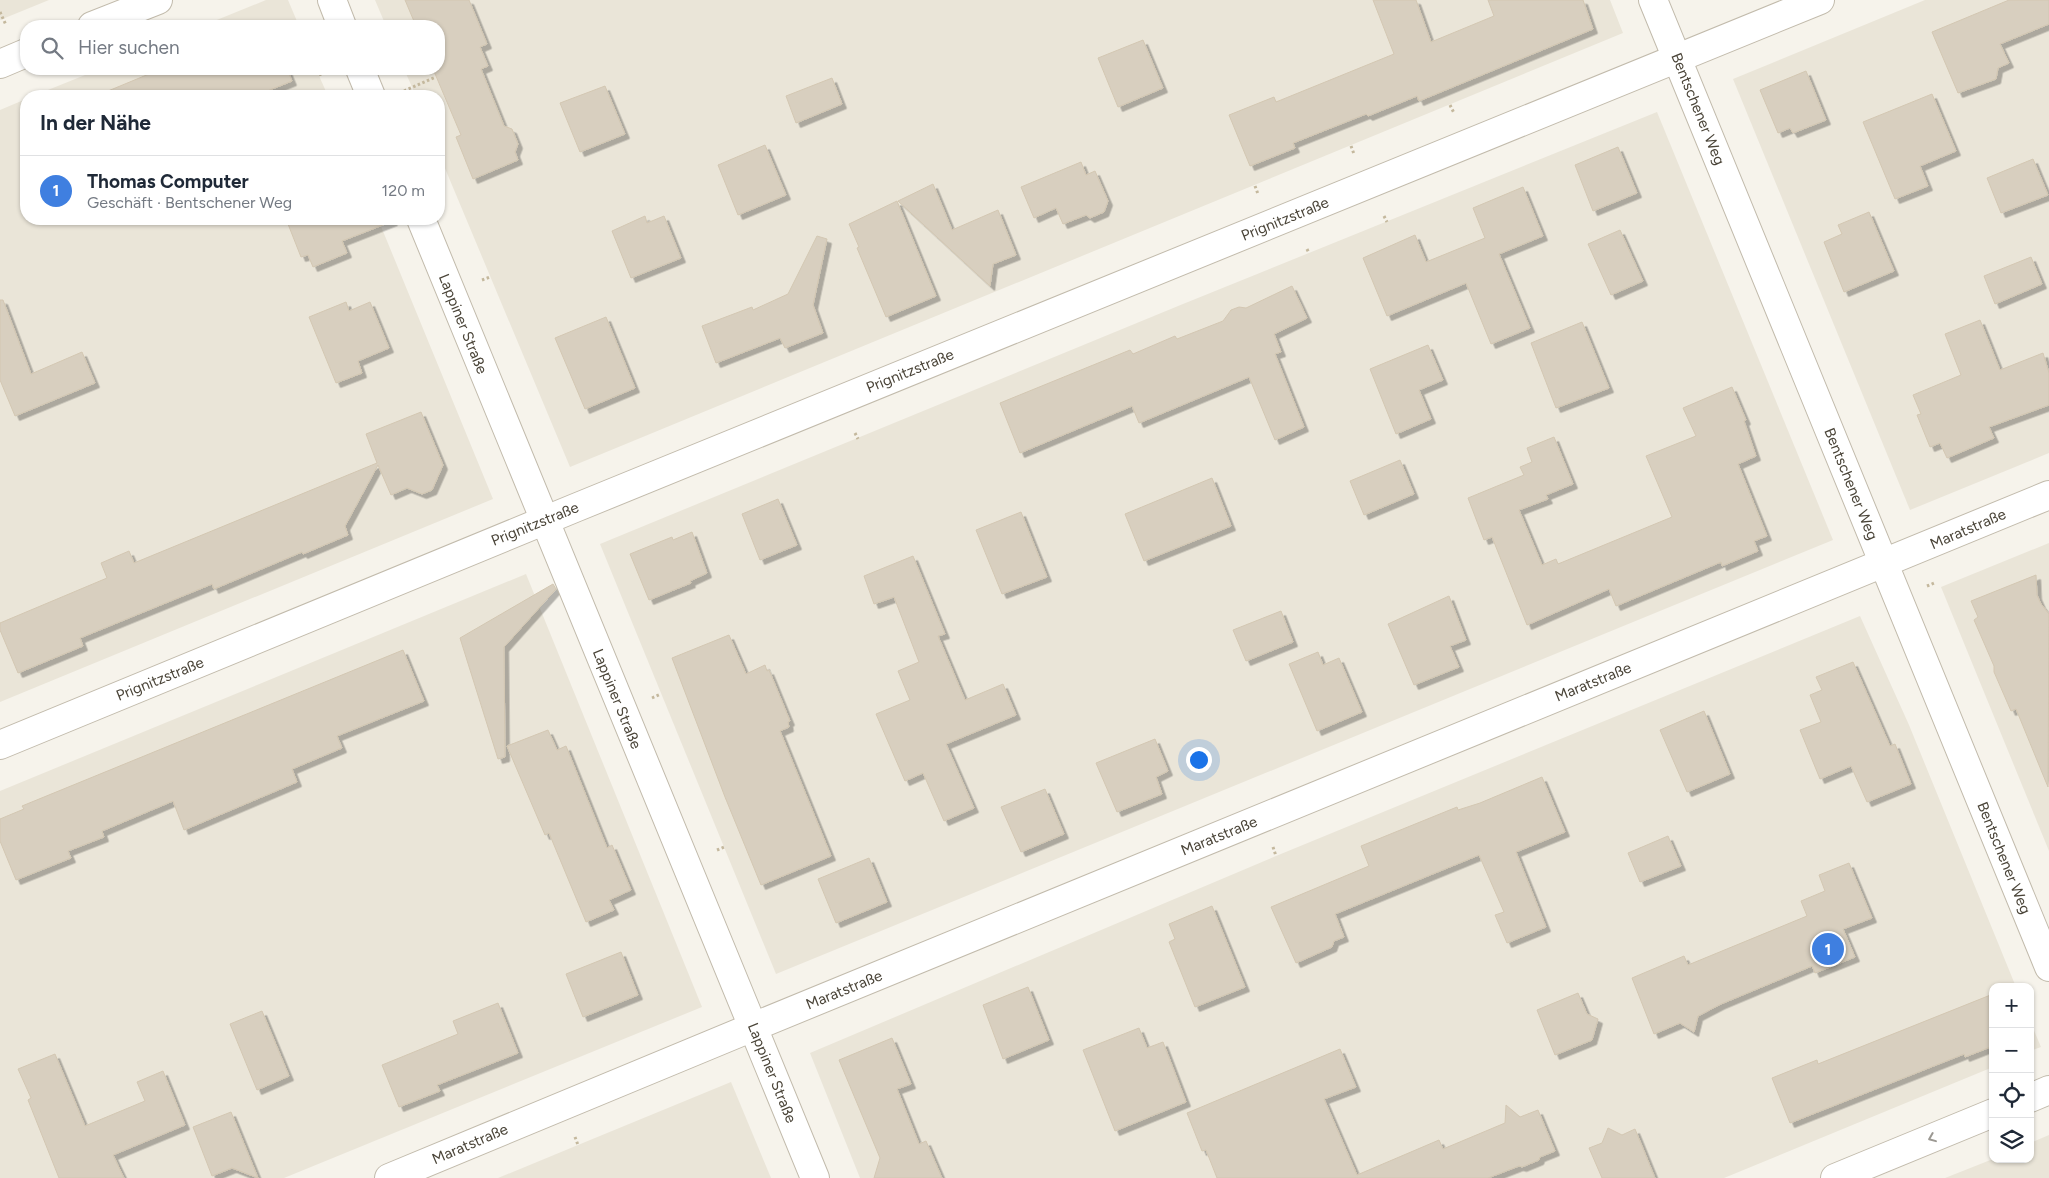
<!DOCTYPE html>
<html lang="de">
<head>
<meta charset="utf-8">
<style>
  body { margin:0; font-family:Figtree,sans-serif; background:#f6f6f7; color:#1f2937 }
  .controls { position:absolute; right:15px; bottom:15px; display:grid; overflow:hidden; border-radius:10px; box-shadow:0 1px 4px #0004 }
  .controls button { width:45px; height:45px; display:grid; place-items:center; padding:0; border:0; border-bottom:1px solid #e0e1e3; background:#fff; color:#1f2937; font:25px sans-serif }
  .you { position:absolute; left:1198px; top:759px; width:18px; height:18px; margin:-12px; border:4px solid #fff; border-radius:50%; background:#1a73e8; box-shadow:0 0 0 8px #1a73e833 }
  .badge { display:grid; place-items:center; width:32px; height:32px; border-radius:50%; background:#ff4318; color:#fff; font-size:16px; font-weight:700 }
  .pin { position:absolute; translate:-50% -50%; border:2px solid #fff; box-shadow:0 1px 5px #0006 }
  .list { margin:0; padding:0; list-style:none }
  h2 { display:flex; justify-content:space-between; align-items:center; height:65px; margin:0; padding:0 20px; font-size:21px }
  h2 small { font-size:16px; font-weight:400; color:#747a83 }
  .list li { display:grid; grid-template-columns:32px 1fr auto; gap:15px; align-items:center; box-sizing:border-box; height:70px; padding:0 20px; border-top:1px solid #e0e1e3 }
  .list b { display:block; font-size:19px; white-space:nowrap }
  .list p { margin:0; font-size:16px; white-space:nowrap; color:#747a83 }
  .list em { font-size:16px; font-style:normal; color:#747a83 }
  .icon { flex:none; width:28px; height:28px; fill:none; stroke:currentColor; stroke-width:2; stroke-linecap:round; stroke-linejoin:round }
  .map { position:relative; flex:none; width:2049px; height:1178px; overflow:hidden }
  .search { position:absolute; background:#fff; box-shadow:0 1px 4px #0004; left:20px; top:20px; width:425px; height:55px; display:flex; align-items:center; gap:12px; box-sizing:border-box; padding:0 18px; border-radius:20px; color:#747a83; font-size:19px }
  .panel { position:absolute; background:#fff; box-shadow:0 1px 4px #0004; left:20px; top:90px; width:425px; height:135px; border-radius:20px }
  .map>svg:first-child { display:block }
  .residential { fill:#eae5d8 }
  .building { fill:#d8cfbf; stroke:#d3c7b2; filter:url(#shadow) }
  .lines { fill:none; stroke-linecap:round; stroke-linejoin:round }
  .minor-casing { stroke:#c2bbac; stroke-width:30 }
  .tertiary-casing { stroke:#c2bbac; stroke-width:30 }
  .path { stroke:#c4b89d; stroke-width:3; stroke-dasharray:2.5 2.5; stroke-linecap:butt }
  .minor { stroke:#fff; stroke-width:28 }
  .tertiary { stroke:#fff; stroke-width:28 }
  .oneway { stroke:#9b9892 }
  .labels { text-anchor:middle; stroke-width:4.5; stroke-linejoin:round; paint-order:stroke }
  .street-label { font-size:15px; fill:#4a4438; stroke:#fff }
</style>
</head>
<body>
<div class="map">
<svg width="2049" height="1178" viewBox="0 0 2049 1178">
  <defs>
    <filter id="shadow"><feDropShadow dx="4.5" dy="4.5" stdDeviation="0" flood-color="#0004"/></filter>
  </defs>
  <rect width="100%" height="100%" fill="#f6f3eb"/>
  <g class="residential">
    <polygon points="0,0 49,0 0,20"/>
    <polygon points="266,0 288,0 299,26 202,26"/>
    <polygon points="375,0 1610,0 1623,33 570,467 439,154 439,96 416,96 404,69 439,69 439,26 386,26"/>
    <polygon points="1925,0 2049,0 2049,453 1910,510 1733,79"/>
    <polygon points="100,69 316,69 328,96 33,96"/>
    <polygon points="26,99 26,219 378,219 493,499 0,702 0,110"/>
    <polygon points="1657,112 1833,540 776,974 600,544 1183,304"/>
    <polygon points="2049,543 2049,851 1941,587"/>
    <polygon points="526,574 702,1007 284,1178 0,1178 0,791"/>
    <polygon points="1860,616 1909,725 2016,987 1993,987 1993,1067 1724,1178 860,1178 810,1053 1276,856"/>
    <polygon points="2030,1021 2041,1047 2030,1051"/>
    <polygon points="731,1082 771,1178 498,1178 578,1145"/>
    <polygon points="2049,1135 2049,1178 1945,1178 1993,1159 2030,1159 2030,1143"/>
  </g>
  <g class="building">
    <polygon points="405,0 469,0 487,44 480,47 488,66 481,69 504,126 512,129 518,144 515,152 518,160 473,179 456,137 461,135 433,69 439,69 439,26 416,26"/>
    <polygon points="1373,0 1416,0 1431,42 1494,16 1488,0 1583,0 1593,29 1419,101 1417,96 1368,116 1366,114 1293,143 1295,148 1250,166 1229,115 1274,97 1276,102 1394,54"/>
    <polygon points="2009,0 2049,0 2049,24 2000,44 2009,63 1998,68 1996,79 1958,93 1932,32"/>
    <polygon points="1143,40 1163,88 1118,107 1098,58"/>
    <polygon points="161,69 287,69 292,81 255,96 96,96"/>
    <polygon points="1806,71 1826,120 1793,133 1790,128 1778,133 1760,90"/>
    <polygon points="832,78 842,104 796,123 786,96"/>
    <polygon points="605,86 625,134 580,152 560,103"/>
    <polygon points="1932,94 1956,151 1920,166 1928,186 1895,199 1863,122"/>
    <polygon points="765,145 786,195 738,215 718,165"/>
    <polygon points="1618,147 1637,193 1593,211 1575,165"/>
    <polygon points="2033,159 2048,195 2001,213 1987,178"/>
    <polygon points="1081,162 1086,175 1095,171 1108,201 1104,212 1090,218 1086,215 1063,224 1056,208 1034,218 1021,187"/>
    <polygon points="933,184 952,230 998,210 1016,255 993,264 990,286 898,201"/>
    <polygon points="1523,187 1543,236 1499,254 1530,328 1491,344 1466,283 1387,316 1363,258 1415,235 1426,262 1485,238 1473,208"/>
    <polygon points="897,201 936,296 886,317 857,248 859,247 849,224"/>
    <polygon points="1869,212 1894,271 1844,292 1824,242 1842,234 1838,225"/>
    <polygon points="645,216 647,223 664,216 681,258 631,278 612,231"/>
    <polygon points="286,219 392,219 393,221 342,241 347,253 313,267 308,255 301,257"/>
    <polygon points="1620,230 1643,281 1611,295 1588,244"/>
    <polygon points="817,236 827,239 813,305 823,333 785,348 780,338 716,363 702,326 752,307 753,310 788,294"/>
    <polygon points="2031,257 2042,284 1995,304 1984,276"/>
    <polygon points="1292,286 1307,318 1274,334 1281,352 1275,354 1304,427 1275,440 1249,377 1139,423 1132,406 1020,453 1000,403 1130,350 1133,354 1175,336 1177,339 1223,321 1231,310 1239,307 1246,308"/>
    <polygon points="0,300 3,300 31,374 82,352 95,383 15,416 0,380"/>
    <polygon points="346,302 349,311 370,302 389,348 358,361 362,373 336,383 309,317"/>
    <polygon points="606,317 635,388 585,409 555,338"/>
    <polygon points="1980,320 2000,370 2043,353 2049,373 2049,405 1989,427 1994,438 1947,458 1940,443 1930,447 1917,415 1921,414 1913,395 1961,375 1945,334"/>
    <polygon points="1582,322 1609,388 1556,408 1531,343"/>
    <polygon points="1428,345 1443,380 1419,390 1431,419 1396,434 1370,369"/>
    <polygon points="1732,387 1746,420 1744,421 1756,456 1738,464 1767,536 1754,541 1758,551 1722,566 1721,562 1616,606 1609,589 1527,625 1492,537 1484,540 1468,498 1524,475 1520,467 1532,462 1527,448 1554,437 1573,484 1546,495 1548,499 1519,510 1542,565 1556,559 1558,564 1672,517 1646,456 1696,436 1683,408"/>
    <polygon points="421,412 443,465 432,490 422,494 407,488 391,495 378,465 345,526 348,535 303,554 302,552 214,589 212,584 80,638 83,646 18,673 0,630 0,623 107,578 101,563 129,551 134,563 377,463 366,434"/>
    <polygon points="1400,460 1414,494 1364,515 1350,481"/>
    <polygon points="1212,478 1231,526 1144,561 1125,514"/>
    <polygon points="778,499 797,545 760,560 742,514"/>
    <polygon points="1021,512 1047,577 1002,594 976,530"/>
    <polygon points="692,532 707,573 690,581 691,583 649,600 630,554 672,537 673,540"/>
    <polygon points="913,556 945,634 938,636 965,700 1003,684 1016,715 946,744 974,808 944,821 923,773 905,781 876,714 910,700 898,671 919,662 894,597 874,604 864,576"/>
    <polygon points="2036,575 2037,595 2041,604 2049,614 2048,787 2016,709 2011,711 1994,672 1994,666 1974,620 1978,617 1971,601"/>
    <polygon points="553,584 556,589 504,647 505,757 498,759 460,638"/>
    <polygon points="1449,596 1466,640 1450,646 1459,667 1414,685 1388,624"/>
    <polygon points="1281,611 1293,642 1246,661 1233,630"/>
    <polygon points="729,635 746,674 765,665 767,671 769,670 790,721 788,722 789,727 780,731 831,856 761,885 725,797 672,658"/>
    <polygon points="403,650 424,701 337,736 342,748 292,769 297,782 184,830 173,801 102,831 104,837 68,851 71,858 16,880 0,841 0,819 24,809 22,806"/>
    <polygon points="1318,652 1323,665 1339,658 1362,712 1317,731 1289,664"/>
    <polygon points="1853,662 1890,746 1895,744 1911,784 1867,802 1851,766 1820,779 1800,730 1821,722 1810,695 1822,690 1816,677"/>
    <polygon points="1704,711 1730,774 1687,792 1660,730"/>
    <polygon points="548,730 557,750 566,746 607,848 612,845 631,890 609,900 614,910 586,922 549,833 545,835 507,746"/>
    <polygon points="1155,739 1168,771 1156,777 1162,794 1117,812 1096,763"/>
    <polygon points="1542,777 1565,832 1516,852 1546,927 1507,943 1495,915 1504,912 1479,855 1335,914 1344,937 1334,941 1332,947 1296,963 1271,907 1369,866 1361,846 1457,807 1458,810 1480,803"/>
    <polygon points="1045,789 1064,834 1021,852 1001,807"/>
    <polygon points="1668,836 1681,866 1640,882 1628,853"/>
    <polygon points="869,858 887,902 836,923 818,879"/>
    <polygon points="1849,863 1872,918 1843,929 1855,957 1815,973 1812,966 1721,1004 1698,1016 1694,1032 1680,1023 1654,1034 1632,978 1684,956 1688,965 1807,916 1801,901 1825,891 1819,875"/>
    <polygon points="1212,906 1245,987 1195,1007 1169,942 1175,939 1169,924"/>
    <polygon points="621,952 638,995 583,1017 566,974"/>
    <polygon points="1028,987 1049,1040 1003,1059 983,1005"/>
    <polygon points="1578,993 1587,1014 1598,1019 1592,1040 1555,1055 1537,1010"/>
    <polygon points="1993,994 1993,1046 1965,1057 1964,1054 1790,1123 1772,1078 1817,1060 1818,1064"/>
    <polygon points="498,1003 518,1053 437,1085 440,1091 399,1107 382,1065 458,1034 453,1021"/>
    <polygon points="262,1011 289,1076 257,1090 230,1024"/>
    <polygon points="1139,1028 1147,1048 1163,1042 1186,1102 1115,1131 1083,1050"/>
    <polygon points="892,1038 911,1084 897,1089 919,1144 926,1141 942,1178 874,1178 880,1158 839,1060"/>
    <polygon points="1340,1049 1356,1087 1324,1099 1357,1175 1439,1140 1443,1149 1505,1123 1506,1105 1520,1117 1538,1110 1555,1151 1540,1157 1539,1160 1522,1167 1519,1166 1488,1178 1217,1178 1206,1150 1202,1151 1187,1113"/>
    <polygon points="55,1054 85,1126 145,1101 137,1082 163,1071 185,1125 113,1155 124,1178 59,1178 28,1100 31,1098 18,1069"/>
    <polygon points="231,1112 258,1178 232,1168 212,1176 193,1127"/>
    <polygon points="1608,1128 1622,1135 1635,1129 1655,1178 1602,1178 1589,1148 1602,1143"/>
  </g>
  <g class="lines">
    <defs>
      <g id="minor">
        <polyline points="332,0 342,26"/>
        <polyline points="92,26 158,0"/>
        <polyline points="0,64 26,53"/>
        <polyline points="360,69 371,96"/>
        <polyline points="421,219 815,1178"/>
        <polyline points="0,745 575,508 1820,0"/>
        <polyline points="2030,1098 2049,1090"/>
        <polyline points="389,1178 753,1027 2049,495"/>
        <polyline points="1835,1178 1993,1113"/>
      </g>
      <polyline id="tertiary" points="1653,0 2049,967"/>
    </defs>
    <use href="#minor" class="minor-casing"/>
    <use href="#tertiary" class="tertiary-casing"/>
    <g class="path">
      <polyline points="0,12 6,25"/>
      <polyline points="319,75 325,72"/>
      <polyline points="404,91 436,77"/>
      <polyline points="1450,105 1454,113"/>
      <polyline points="1351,146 1354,154"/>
      <polyline points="1255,186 1258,194"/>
      <polyline points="1384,216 1387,222"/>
      <polyline points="1307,249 1309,253"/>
      <polyline points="482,280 490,277"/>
      <polyline points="855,433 858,439"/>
      <polyline points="1927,586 1934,583"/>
      <polyline points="652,698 661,694"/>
      <polyline points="1273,847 1276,856"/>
      <polyline points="717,850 724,847"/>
      <polyline points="575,1137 578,1145"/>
    </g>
    <use href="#minor" class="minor"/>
    <use href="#tertiary" class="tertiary"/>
  </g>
  <defs><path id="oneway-chevron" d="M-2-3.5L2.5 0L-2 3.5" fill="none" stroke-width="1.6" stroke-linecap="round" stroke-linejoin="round" transform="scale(1.25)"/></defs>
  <use class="oneway" href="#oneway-chevron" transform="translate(1932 1138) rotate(158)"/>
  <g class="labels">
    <g class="street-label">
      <text transform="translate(1698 109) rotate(68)" y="5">Bentschener Weg</text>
      <text transform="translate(1285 219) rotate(-22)" y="5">Prignitzstraße</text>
      <text transform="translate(463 324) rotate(68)" y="5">Lappiner Straße</text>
      <text transform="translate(910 371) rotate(-22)" y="5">Prignitzstraße</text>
      <text transform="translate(1851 484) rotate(68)" y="5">Bentschener Weg</text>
      <text transform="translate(535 524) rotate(-22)" y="5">Prignitzstraße</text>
      <text transform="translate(1968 529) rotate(-23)" y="5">Maratstraße</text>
      <text transform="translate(160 679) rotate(-22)" y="5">Prignitzstraße</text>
      <text transform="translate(1593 682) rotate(-22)" y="5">Maratstraße</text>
      <text transform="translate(617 699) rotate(68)" y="5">Lappiner Straße</text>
      <text transform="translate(1219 836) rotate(-22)" y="5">Maratstraße</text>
      <text transform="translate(2004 858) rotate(68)" y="5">Bentschener Weg</text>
      <text transform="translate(844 990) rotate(-22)" y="5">Maratstraße</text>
      <text transform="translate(772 1073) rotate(68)" y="5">Lappiner Straße</text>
      <text transform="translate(470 1144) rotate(-23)" y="5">Maratstraße</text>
    </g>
  </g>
</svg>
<div class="controls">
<button>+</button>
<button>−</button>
<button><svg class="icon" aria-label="locate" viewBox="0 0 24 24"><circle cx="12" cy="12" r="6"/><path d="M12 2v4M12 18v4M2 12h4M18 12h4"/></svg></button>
<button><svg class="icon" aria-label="layers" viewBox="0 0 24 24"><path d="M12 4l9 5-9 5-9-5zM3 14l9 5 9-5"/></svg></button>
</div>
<div class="you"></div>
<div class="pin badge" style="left:1828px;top:949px;background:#3f7fe0">1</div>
<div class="search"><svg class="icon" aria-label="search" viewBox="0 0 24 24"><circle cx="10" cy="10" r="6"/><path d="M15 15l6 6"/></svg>Hier suchen</div>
<section class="panel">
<h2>In der Nähe<small></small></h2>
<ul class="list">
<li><span class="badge" style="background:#3f7fe0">1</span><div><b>Thomas Computer</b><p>Geschäft · Bentschener Weg</p></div><em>120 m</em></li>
</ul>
</section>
</div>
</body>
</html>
